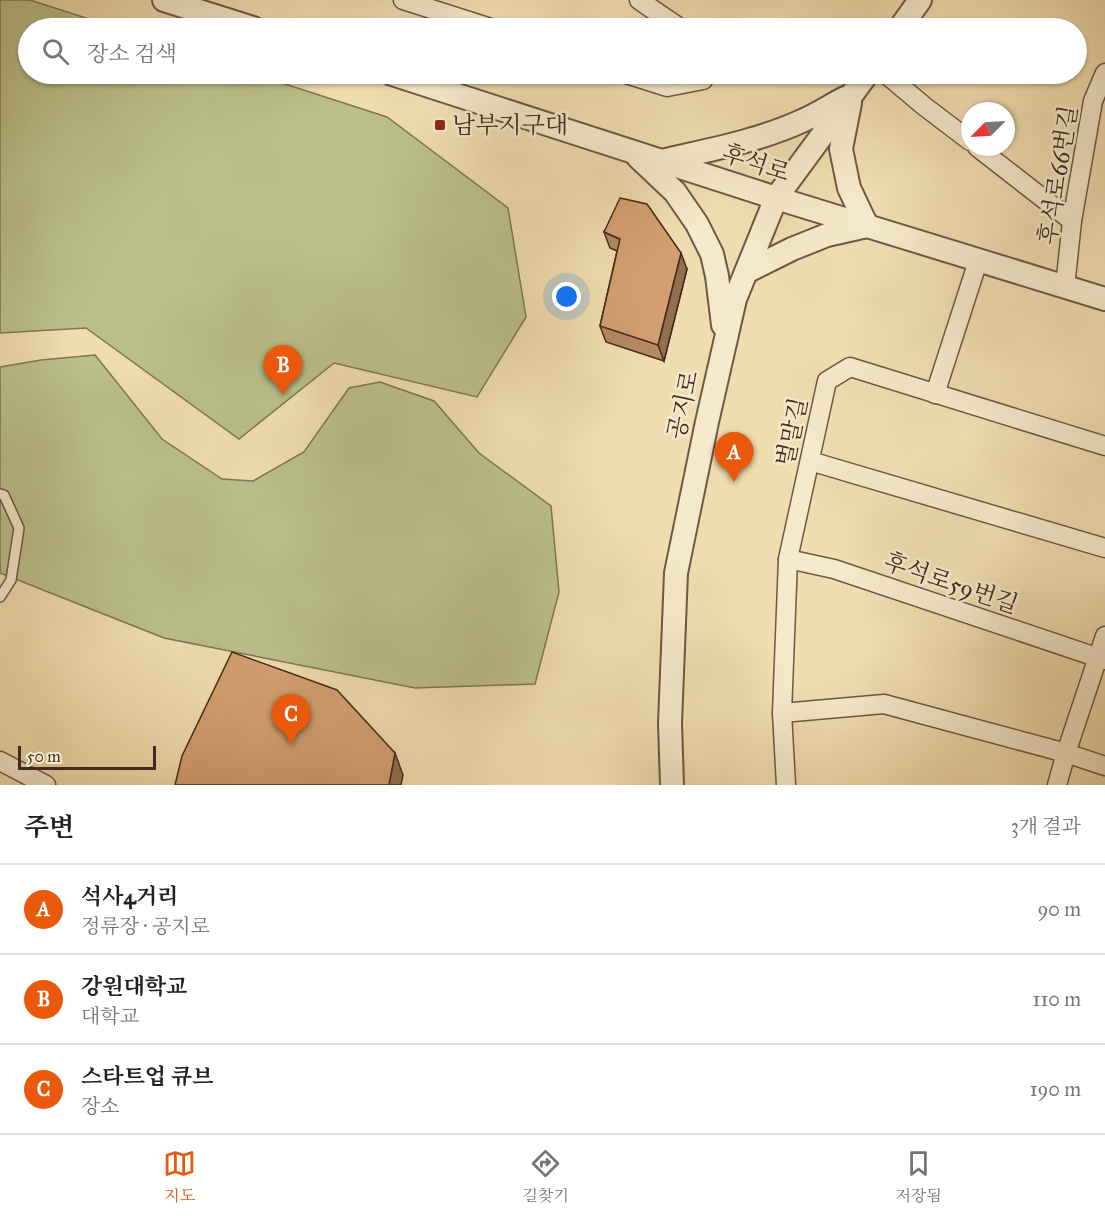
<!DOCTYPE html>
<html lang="ko">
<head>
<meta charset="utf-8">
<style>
  body { margin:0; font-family:"IM FELL Great Primer","Noto Serif KR",serif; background:#f6f6f6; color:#202124 }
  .compass { position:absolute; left:961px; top:102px; width:54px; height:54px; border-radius:50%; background:#fff; box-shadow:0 2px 4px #0004; rotate:246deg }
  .scale { position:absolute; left:18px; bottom:15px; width:138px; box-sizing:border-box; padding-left:6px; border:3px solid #422a1f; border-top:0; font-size:16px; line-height:21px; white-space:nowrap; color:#422a1f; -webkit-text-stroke:4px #f5e9cb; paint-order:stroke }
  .you { position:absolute; left:567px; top:297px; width:21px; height:21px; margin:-15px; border:4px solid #fff; border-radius:50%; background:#1a73e8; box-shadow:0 0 0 9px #1a73e833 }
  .badge { display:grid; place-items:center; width:39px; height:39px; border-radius:50%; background:#ea580c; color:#fff; font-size:20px; font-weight:700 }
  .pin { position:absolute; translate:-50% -50px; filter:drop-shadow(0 2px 3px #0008) }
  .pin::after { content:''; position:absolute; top:32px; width:21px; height:18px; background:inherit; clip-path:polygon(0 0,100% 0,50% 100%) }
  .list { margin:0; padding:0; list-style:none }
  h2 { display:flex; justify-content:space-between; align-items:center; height:78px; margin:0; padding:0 24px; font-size:26px }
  h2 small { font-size:20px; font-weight:400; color:#757577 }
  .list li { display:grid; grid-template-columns:39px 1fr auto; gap:18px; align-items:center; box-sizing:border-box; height:90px; padding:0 24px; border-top:2px solid #e0e0e0 }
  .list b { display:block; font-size:22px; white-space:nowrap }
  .list p { margin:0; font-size:20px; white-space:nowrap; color:#757577 }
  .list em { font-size:20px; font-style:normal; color:#757577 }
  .icon { flex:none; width:33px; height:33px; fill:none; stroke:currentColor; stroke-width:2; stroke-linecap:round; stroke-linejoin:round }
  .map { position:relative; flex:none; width:1105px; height:785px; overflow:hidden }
  .search { position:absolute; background:#fff; box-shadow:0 2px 4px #0004; left:18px; right:18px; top:18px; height:66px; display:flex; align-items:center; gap:15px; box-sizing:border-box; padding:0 21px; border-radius:33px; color:#757577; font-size:22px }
  .sheet { height:348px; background:#fff }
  nav { display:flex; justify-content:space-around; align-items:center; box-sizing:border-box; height:84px; border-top:2px solid #e0e0e0; background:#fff; font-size:16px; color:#757577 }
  nav a { display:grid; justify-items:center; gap:3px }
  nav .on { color:#ea580c }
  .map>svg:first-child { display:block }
  .green { fill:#bbc08a; stroke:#7e7554; stroke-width:1.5 }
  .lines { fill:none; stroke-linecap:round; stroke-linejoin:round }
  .service-casing { stroke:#6e5743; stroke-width:12 }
  .minor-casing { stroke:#6e5743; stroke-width:21 }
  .tertiary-casing { stroke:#6e5743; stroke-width:26 }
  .service { stroke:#f5e9cb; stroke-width:9 }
  .minor { stroke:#f5e9cb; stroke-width:18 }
  .tertiary { stroke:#f5e9cb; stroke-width:22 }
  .wall { fill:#b58961; stroke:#422a1f; stroke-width:1.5 }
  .shaded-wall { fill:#946f4f; stroke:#422a1f; stroke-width:1.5 }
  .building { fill:#d39f71; stroke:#422a1f; stroke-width:1.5 }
  .poi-dot { fill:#8f2418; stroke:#f5e9cb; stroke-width:2 }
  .labels { text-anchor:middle; stroke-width:5; stroke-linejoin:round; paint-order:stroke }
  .poi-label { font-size:24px; fill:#422a1f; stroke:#f5e9cb; text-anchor:start }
  .street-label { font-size:24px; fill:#422a1f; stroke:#f5e9cb }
</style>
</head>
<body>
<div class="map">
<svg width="1105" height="785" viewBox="0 0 1105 785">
  <rect width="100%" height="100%" fill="#f0ddaf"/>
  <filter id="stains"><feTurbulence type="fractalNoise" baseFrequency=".00333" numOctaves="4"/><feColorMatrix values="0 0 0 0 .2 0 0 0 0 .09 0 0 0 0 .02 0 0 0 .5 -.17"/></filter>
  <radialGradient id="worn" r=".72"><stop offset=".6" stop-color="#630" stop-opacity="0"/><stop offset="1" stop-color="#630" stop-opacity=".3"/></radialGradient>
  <g class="green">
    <polygon points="0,0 30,0 117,28 28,28 28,74 254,74 387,117 508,208 526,317 477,397 334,363 239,439 86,328 0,333"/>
    <polygon points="95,355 162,439 222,479 253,481 304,452 349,388 380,382 434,401 479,453 551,506 559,592 535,684 415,688 164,638 0,573 0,367 41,360"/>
  </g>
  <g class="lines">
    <defs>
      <polyline id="service" points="0,494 4,495 19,528 11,580 0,597"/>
      <g id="minor">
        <polyline points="403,0 491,28"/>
        <polyline points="639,0 680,28"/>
        <polyline points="626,74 667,87 703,80 704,74"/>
        <polyline points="886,74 924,106 970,141"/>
        <polyline points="977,147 1072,221"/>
        <polyline points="1065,287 1072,221 1093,101 1105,73"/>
        <polyline points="935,394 978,261"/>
        <polyline points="810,461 1105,548"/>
        <polyline points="788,559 834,569 1105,660"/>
        <polyline points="782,713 884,704 1066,753 1105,766"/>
        <polyline points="0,761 46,785"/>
        <polyline points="786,785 782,713 788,559 827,381 850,367 1105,446"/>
        <polyline points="1057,785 1066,753 1105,636"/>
      </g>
      <g id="tertiary">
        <polyline points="164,0 253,28"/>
        <polyline points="900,28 920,0"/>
        <polyline points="392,74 776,198 1105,299"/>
        <polyline points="638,157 675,192 697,224 712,254 717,276 723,325"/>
        <path d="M 661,161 C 709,150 759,141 804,120 C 818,114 831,105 845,98"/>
        <polyline points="746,272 792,249 827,235 867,226 849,188 841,149 850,103"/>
        <polyline points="672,785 670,723 676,573 707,422 735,299 776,198 867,74"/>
      </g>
    </defs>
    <use href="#service" class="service-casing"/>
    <use href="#minor" class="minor-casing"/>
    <use href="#tertiary" class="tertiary-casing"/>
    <use href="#service" class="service"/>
    <use href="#minor" class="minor"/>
    <use href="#tertiary" class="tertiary"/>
  </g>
  <polygon class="wall" points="604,232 687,269 664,361 606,342 600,326 617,251 610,248"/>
  <g class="shaded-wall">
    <polygon points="681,253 687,269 664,361 658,345"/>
    <polygon points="395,753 403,775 401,785 389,785"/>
  </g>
  <g class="building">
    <polygon points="620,198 647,204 681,253 658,345 600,326 620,239 604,232"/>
    <polygon points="232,652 337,690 395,753 389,785 175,785 182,756"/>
  </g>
  <rect class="poi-dot" x="434" y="119" width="12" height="12" rx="3"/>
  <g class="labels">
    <g class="poi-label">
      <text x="452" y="133">남부지구대</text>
    </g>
    <g class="street-label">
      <text transform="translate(756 163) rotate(18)" y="8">후석로</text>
      <text transform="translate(1058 175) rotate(-81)" y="8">후석로66번길</text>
      <text transform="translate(683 405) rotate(-78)" y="8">공지로</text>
      <text transform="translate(792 432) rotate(-78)" y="8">벌말길</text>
      <text transform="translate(951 583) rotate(19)" y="8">후석로59번길</text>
    </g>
  </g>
  <rect width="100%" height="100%" filter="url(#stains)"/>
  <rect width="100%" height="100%" fill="url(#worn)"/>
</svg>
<svg class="compass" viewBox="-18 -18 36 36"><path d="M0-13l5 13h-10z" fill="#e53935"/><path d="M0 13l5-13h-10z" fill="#757577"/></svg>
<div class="scale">50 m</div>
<div class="you"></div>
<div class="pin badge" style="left:734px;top:482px">A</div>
<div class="pin badge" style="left:283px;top:395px">B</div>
<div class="pin badge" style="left:291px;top:744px">C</div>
<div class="search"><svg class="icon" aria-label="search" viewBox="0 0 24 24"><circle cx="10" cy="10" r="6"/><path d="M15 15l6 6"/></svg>장소 검색</div>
</div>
<section class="sheet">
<h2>주변<small>3개 결과</small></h2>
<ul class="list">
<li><span class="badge">A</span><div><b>석사4거리</b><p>정류장 · 공지로</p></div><em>90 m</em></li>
<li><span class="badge">B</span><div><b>강원대학교</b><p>대학교</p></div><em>110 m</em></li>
<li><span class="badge">C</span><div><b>스타트업 큐브</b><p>장소</p></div><em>190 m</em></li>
</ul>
</section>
<nav>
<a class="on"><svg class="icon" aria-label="map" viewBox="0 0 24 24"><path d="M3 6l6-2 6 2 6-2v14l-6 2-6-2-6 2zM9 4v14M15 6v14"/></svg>지도</a>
<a><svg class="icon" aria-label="directions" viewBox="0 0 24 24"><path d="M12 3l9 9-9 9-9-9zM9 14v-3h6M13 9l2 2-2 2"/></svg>길찾기</a>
<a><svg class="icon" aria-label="saved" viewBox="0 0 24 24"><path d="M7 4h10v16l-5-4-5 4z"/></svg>저장됨</a>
</nav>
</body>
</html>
